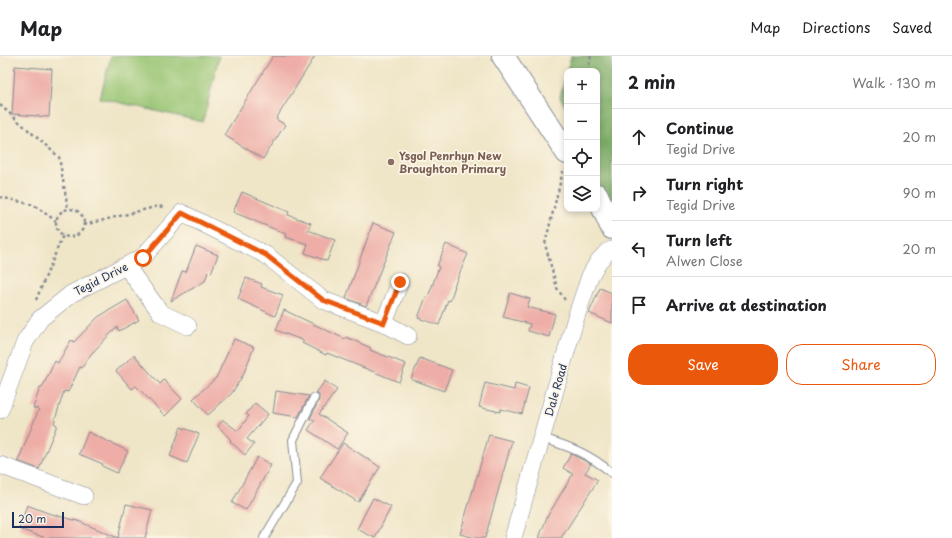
<!DOCTYPE html>
<html lang="en">
<head>
<meta charset="utf-8">
<style>
  body { margin:0; font-family:"Playpen Sans",sans-serif; background:#f6f6f6; color:#202124 }
  .controls { position:absolute; right:12px; top:12px; display:grid; overflow:hidden; border-radius:8px; box-shadow:0 2px 6px #0003 }
  .controls button { width:36px; height:36px; display:grid; place-items:center; padding:0; border:0; border-bottom:1px solid #e0e0e0; background:#fff; color:#202124; font:20px sans-serif }
  .scale { position:absolute; left:12px; bottom:10px; width:52px; box-sizing:border-box; padding-left:4px; border:2px solid #1b2f5e; border-top:0; font-size:11px; line-height:14px; white-space:nowrap; color:#1b2f5e; -webkit-text-stroke:3px #fcf5e5; paint-order:stroke }
  .stop { position:absolute; width:12px; height:12px; margin:-9px; border:3px solid #ea580c; border-radius:50%; background:#fff }
  .stop.end { background:#ea580c; border-color:#fff; box-shadow:0 1px 4px #0008 }
  .list { margin:0; padding:0; list-style:none }
  h2 { display:flex; justify-content:space-between; align-items:center; height:52px; margin:0; padding:0 16px; font-size:17px }
  h2 small { font-size:13px; font-weight:400; color:#757577 }
  .list li { display:grid; grid-template-columns:26px 1fr auto; gap:12px; align-items:center; box-sizing:border-box; height:56px; padding:0 16px; border-top:1px solid #e0e0e0 }
  .list b { display:block; font-size:15px; white-space:nowrap }
  .list p { margin:0; font-size:13px; white-space:nowrap; color:#757577 }
  .list em { font-size:13px; font-style:normal; color:#757577 }
  .actions { display:flex; gap:8px; padding:12px 16px }
  .actions a { flex:1; padding:9px 0; border:1px solid #ea580c; border-radius:16px; text-align:center; font-size:14px; color:#ea580c }
  .actions .main { background:#ea580c; color:#fff }
  .icon { flex:none; width:22px; height:22px; fill:none; stroke:currentColor; stroke-width:2; stroke-linecap:round; stroke-linejoin:round }
  .map { position:relative; flex:none; width:612px; height:482px; overflow:hidden }
  header { display:flex; align-items:center; gap:24px; box-sizing:border-box; height:56px; padding:0 20px; background:#fff; border-bottom:1px solid #e0e0e0 }
  header strong { font-size:19px }
  nav { display:flex; gap:22px; margin-inline-start:auto; font-size:14px }
  main { display:flex }
  aside { flex:1; background:#fff }
  .map>svg:first-child { display:block }
  .green { fill:#97c472; stroke:#597a68 }
  .forest { fill:#79aa64; stroke:#4a6c61 }
  .building { fill:#eeaea7 }
  .lines { fill:none; stroke-linecap:round; stroke-linejoin:round }
  .lane-casing { stroke:#858a92; stroke-width:10 }
  .street-casing { stroke:#858a92; stroke-width:18 }
  .secondary-casing { stroke:#858a92; stroke-width:24 }
  .path { stroke:#858a92; stroke-width:2.5; stroke-dasharray:3 3; stroke-linecap:butt }
  .lane { stroke:#fff; stroke-width:8 }
  .street { stroke:#fff; stroke-width:17 }
  .secondary { stroke:#fff; stroke-width:22 }
  .route { stroke:#ea580c; stroke-width:5 }
  .education-dot { fill:#8d6e63; stroke:#fcf5e5; stroke-width:1.5 }
  .labels { text-anchor:middle; stroke-width:3.5; stroke-linejoin:round; paint-order:stroke }
  .education-label { font-size:11px; font-weight:bold; fill:#785e54; stroke:#fcf5e5; text-anchor:start }
  .street-label { font-size:11px; fill:#1b2f5e; stroke:#fcf5e5 }
</style>
</head>
<body>
<header>
<strong>Map</strong>
<nav><a>Map</a><a>Directions</a><a>Saved</a></nav>
</header>
<main>
<div class="map">
<svg width="612" height="482" viewBox="0 0 612 482">
  <rect width="100%" height="100%" fill="#fcf5e5"/>
  <filter id="ink" filterUnits="userSpaceOnUse"><feTurbulence type="fractalNoise" baseFrequency=".025" numOctaves="2"/><feDisplacementMap in="SourceGraphic" scale="8" xChannelSelector="R" yChannelSelector="G"/><feConvolveMatrix kernelMatrix="1 2 1 2 8 2 1 2 1" color-interpolation-filters="sRGB"/></filter>
  <filter id="wash" filterUnits="userSpaceOnUse"><feTurbulence type="fractalNoise" baseFrequency=".012" numOctaves="4" result="noise"/><feDisplacementMap in="SourceGraphic" scale="16" xChannelSelector="R" yChannelSelector="G"/><feGaussianBlur stdDeviation="0.9" result="paint"/><feColorMatrix in="noise" values="0 0 0 0 0 0 0 0 0 0 0 0 0 0 0 0 0 1.4 0 .05"/><feComposite in="paint" operator="in"/></filter>
  <g filter="url(#wash)">
    <rect width="100%" height="100%" fill="#efe5c7"/>
    <polygon class="green" points="111,0 219,0 203,66 100,42"/>
    <polygon class="forest" points="571,0 612,0 612,145 598,130 597,122 597,15 567,15 567,54 560,41"/>
    <g id="blocks">
      <g class="building">
        <polygon points="273,0 315,0 276,63 285,69 263,103 224,79"/>
        <polygon points="15,10 52,13 49,61 12,58"/>
        <polygon points="242,136 289,156 288,159 311,167 308,174 335,184 327,205 305,197 308,188 285,181 286,178 233,156"/>
        <polygon points="373,167 396,176 366,250 346,242"/>
        <polygon points="446,188 468,198 454,230 455,230 450,245 448,244 439,269 418,262 426,241 428,241 439,211 437,210"/>
        <polygon points="196,190 218,199 211,217 208,216 205,225 171,245 182,215 186,216"/>
        <polygon points="246,222 262,228 261,231 283,239 275,260 238,243"/>
        <polygon points="600,232 612,237 612,267 589,257"/>
        <polygon points="510,237 530,243 527,251 555,258 549,281 528,275 530,268 503,261"/>
        <polygon points="127,244 139,264 119,275 117,271 91,298 82,312 80,311 68,336 64,335 54,367 57,369 39,413 18,405 39,353 33,352 40,332 42,332 55,305 58,307 71,284 74,286 98,261"/>
        <polygon points="284,254 345,283 346,281 371,292 370,294 406,308 399,326 327,297 326,299 302,287 304,285 276,274"/>
        <polygon points="234,283 254,291 243,319 232,337 208,359 193,343 216,322"/>
        <polygon points="134,299 160,328 164,324 182,343 165,360 136,330 132,333 116,315"/>
        <polygon points="420,302 452,314 444,335 411,323"/>
        <polygon points="325,325 337,334 319,358 348,377 337,393 308,374 315,364 310,363 319,344 319,339 316,337"/>
        <polygon points="485,327 514,334 515,328 529,332 522,358 501,353 500,356 479,351"/>
        <polygon points="276,335 309,340 298,361 273,357"/>
        <polygon points="255,347 268,358 247,383 254,388 245,399 230,385 231,384 218,370 223,364 238,375 249,360 246,358"/>
        <polygon points="181,371 199,378 187,407 170,400"/>
        <polygon points="88,376 128,395 117,417 102,410 103,408 79,398"/>
        <polygon points="489,379 512,385 485,482 475,482 460,478"/>
        <polygon points="343,387 380,411 358,446 320,422"/>
        <polygon points="571,398 591,408 585,417 598,424 561,482 539,482 547,461 573,418 563,412"/>
        <polygon points="257,401 271,409 246,454 232,447"/>
        <polygon points="373,442 391,451 375,482 357,473"/>
        <polygon points="126,448 152,454 145,482 118,482"/>
        <polygon points="27,449 48,457 78,465 118,482 46,482 19,473"/>
      </g>
    </g>
  </g>
  <g filter="url(#ink)">
    <use href="#blocks" fill-opacity="0" stroke="#858a92" stroke-width="1"/>
    <g class="lines">
      <defs>
        <g id="lane">
          <path d="M 542,382 C 571,391 589,398 612,417"/>
          <polyline points="264,482 297,427 293,384 314,342"/>
        </g>
        <g id="street">
          <polyline points="126,210 161,257 188,270"/>
          <polyline points="384,267 400,226"/>
          <polyline points="0,354 25,286 40,263 71,238 143,201 182,157 266,199 323,244 384,267 408,280"/>
          <polyline points="0,409 84,440"/>
          <polyline points="513,482 576,261 590,220 598,206 607,196 612,194"/>
        </g>
        <g id="secondary">
          <polyline points="503,0 567,97"/>
          <polyline points="597,139 612,172"/>
        </g>
      </defs>
      <use href="#lane" class="lane-casing"/>
      <use href="#street" class="street-casing"/>
      <use href="#secondary" class="secondary-casing"/>
      <g class="path">
        <polyline points="588,15 591,0"/>
        <polyline points="0,49 59,101 68,153"/>
        <polyline points="563,115 545,188 557,232 565,244"/>
        <polyline points="0,141 34,149 56,165"/>
        <circle cx="70" cy="167" r="14"/>
        <polyline points="84,169 159,150 165,152"/>
        <polyline points="36,244 63,179"/>
      </g>
      <use href="#lane" class="lane"/>
      <use href="#street" class="street"/>
      <use href="#secondary" class="secondary"/>
    </g>
  </g>
  <g class="lines" filter="url(#ink)">
    <polyline class="route" points="143,202 182,157 266,199 323,244 384,267 400,226"/>
  </g>
  <circle class="education-dot" cx="391" cy="106" r="4"/>
  <g class="labels">
    <g class="education-label">
      <text x="399" y="104">Ysgol Penrhyn New<tspan x="399" dy="13">Broughton Primary</tspan></text>
    </g>
    <g class="street-label">
      <text transform="translate(101 223) rotate(-27)" y="4">Tegid Drive</text>
      <text transform="translate(556 334) rotate(-74)" y="4">Dale Road</text>
    </g>
  </g>
</svg>
<div class="controls">
<button>+</button>
<button>−</button>
<button><svg class="icon" aria-label="locate" viewBox="0 0 24 24"><circle cx="12" cy="12" r="6"/><path d="M12 2v4M12 18v4M2 12h4M18 12h4"/></svg></button>
<button><svg class="icon" aria-label="layers" viewBox="0 0 24 24"><path d="M12 4l9 5-9 5-9-5zM3 14l9 5 9-5"/></svg></button>
</div>
<div class="scale">20 m</div>
<div class="stop" style="left:143px;top:202px"></div>
<div class="stop end" style="left:400px;top:226px"></div>
</div>
<aside>
<h2>2 min<small>Walk · 130 m</small></h2>
<ul class="list">
<li><svg class="icon" aria-label="ahead" viewBox="0 0 24 24"><path d="M12 20V5M6 11l6-6 6 6"/></svg><div><b>Continue</b><p>Tegid Drive</p></div><em>20 m</em></li>
<li><svg class="icon" aria-label="right" viewBox="0 0 24 24"><path d="M7 20v-9h11M14 6l5 5-5 5"/></svg><div><b>Turn right</b><p>Tegid Drive</p></div><em>90 m</em></li>
<li><svg class="icon" aria-label="left" viewBox="0 0 24 24"><path d="M17 20v-9H6M10 6l-5 5 5 5"/></svg><div><b>Turn left</b><p>Alwen Close</p></div><em>20 m</em></li>
<li><svg class="icon" aria-label="arrive" viewBox="0 0 24 24"><path d="M6 21V4h12l-3 4 3 4H6"/></svg><div><b>Arrive at destination</b></div></li>
</ul>
<div class="actions"><a class="main">Save</a><a>Share</a></div>
</aside>
</main>
</body>
</html>
